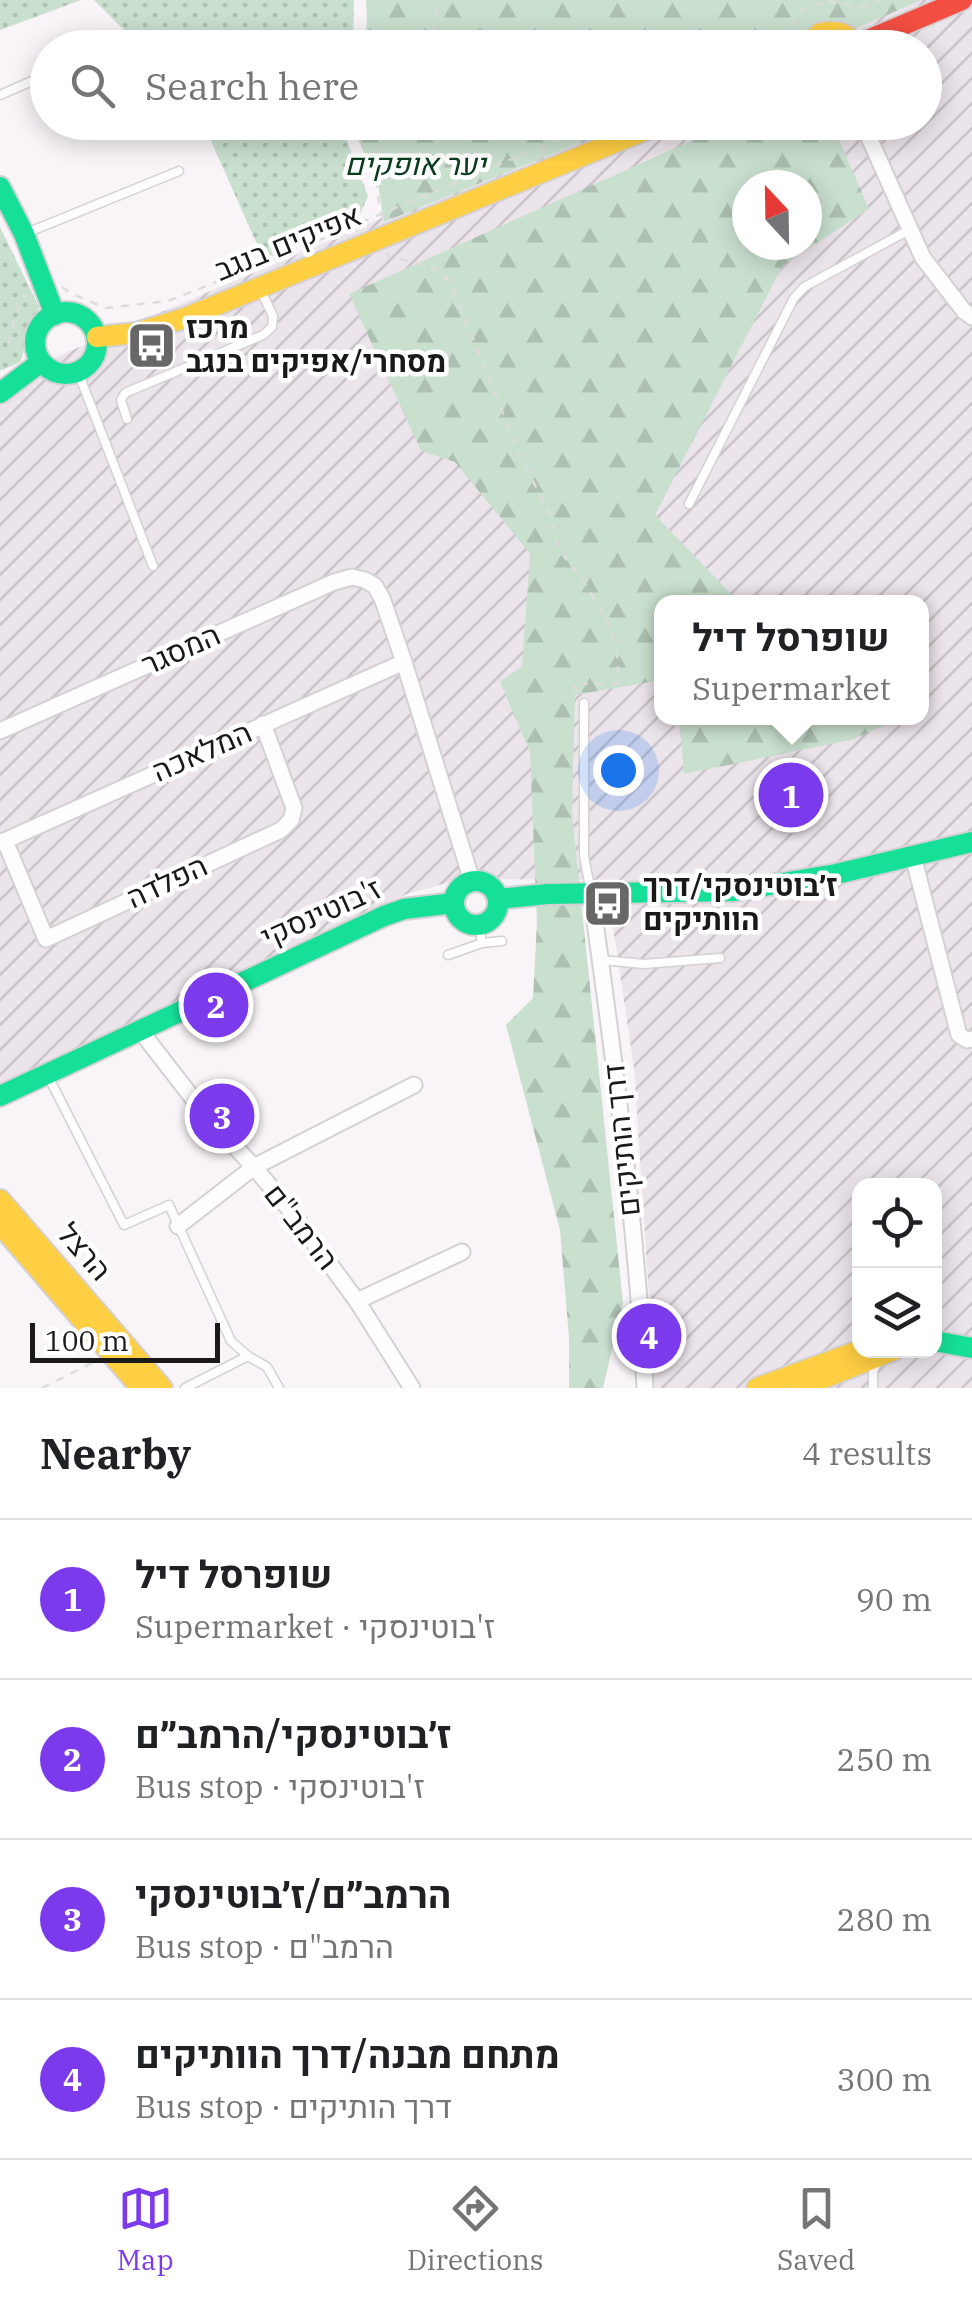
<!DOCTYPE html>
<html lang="en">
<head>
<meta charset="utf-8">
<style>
  body { margin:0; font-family:"IBM Plex Serif",Heebo,serif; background:#f6f6f6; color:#202124 }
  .controls { position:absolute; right:30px; bottom:30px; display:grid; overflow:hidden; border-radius:20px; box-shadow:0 5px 25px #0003 }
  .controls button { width:90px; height:90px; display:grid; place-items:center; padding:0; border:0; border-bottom:2px solid #e0e0e0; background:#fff; color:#202124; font:50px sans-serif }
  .compass { position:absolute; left:732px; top:170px; width:90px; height:90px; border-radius:50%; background:#fff; box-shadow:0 5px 25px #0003; rotate:338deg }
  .scale { position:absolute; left:30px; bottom:25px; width:190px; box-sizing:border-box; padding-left:10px; border:5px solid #1a191a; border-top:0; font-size:28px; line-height:35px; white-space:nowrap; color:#1a191a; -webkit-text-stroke:8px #fff; paint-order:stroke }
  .you { position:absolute; left:618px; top:770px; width:35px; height:35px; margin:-25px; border:8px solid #fff; border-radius:50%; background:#1a73e8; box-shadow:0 0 0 15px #1a73e833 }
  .badge { display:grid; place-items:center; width:65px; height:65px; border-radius:50%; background:#7c3aed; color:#fff; font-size:32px; font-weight:700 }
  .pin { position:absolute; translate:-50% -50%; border:5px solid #fff; box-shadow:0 2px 10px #0006 }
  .popup { position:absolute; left:654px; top:595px; width:275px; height:130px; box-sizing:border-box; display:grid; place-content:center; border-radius:20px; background:#fff; filter:drop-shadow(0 2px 8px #0005); font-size:32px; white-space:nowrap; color:#757577 }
  .popup b { font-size:38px; color:#202124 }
  .popup::after { content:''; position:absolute; left:50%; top:100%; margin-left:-20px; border:20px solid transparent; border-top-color:#fff }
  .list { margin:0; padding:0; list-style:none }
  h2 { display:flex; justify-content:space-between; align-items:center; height:130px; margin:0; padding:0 40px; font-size:42px }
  h2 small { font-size:32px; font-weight:400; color:#757577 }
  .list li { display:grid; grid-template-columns:65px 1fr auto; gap:30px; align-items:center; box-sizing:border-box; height:160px; padding:0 40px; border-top:2px solid #e0e0e0 }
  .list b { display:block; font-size:38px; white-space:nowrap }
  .list p { margin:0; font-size:32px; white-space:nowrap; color:#757577 }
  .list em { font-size:32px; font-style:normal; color:#757577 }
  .icon { flex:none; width:55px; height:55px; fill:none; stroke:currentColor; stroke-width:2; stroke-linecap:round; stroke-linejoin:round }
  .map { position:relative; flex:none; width:972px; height:1388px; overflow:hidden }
  .search { position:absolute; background:#fff; box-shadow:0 5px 25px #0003; left:30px; right:30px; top:30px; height:110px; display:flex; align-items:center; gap:25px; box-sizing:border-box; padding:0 35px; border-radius:55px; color:#757577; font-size:38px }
  .sheet { height:770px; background:#fff }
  nav { display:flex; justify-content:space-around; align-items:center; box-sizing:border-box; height:140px; border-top:2px solid #e0e0e0; background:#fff; font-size:28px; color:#757577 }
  nav a { display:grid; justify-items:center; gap:5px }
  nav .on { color:#7c3aed }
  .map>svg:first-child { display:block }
  .industrial { fill:url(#industrial-furrows); fill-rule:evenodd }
  .grass { fill:url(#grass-dots) }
  .forest { fill:url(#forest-firs); fill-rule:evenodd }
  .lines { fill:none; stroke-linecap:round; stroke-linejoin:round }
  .lane-casing { stroke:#d3d1d3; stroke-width:11 }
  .street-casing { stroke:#d3d1d3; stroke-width:19 }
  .fast-casing { stroke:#d3d1d3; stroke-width:24 }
  .slow-casing { stroke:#d3d1d3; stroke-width:24 }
  .jam-casing { stroke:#d3d1d3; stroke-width:24 }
  .path { stroke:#dddcdd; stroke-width:2.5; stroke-dasharray:8 8; stroke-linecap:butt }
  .lane { stroke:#fefdfe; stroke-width:8 }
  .street { stroke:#fefdfe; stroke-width:15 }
  .fast { stroke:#16e098; stroke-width:20 }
  .slow { stroke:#ffcf43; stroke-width:20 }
  .jam { stroke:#f24e42; stroke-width:20 }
  .labels { text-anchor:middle; stroke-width:9; stroke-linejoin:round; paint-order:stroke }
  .park-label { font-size:30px; font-style:italic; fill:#083c1d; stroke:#fff }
  .street-label { font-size:30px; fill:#1a191a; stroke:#fff }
  .poi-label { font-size:30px; font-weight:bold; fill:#1a191a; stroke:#fff; text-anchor:start }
</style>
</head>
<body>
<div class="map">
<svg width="972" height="1388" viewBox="0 0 972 1388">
  <defs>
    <pattern id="industrial-furrows" width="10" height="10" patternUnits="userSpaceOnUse" patternTransform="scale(2.5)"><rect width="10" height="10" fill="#ece4eb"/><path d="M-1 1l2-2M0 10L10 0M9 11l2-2" fill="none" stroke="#cac3c9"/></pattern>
    <pattern id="grass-dots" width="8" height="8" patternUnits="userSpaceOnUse" patternTransform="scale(2.5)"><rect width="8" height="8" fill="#cae0cf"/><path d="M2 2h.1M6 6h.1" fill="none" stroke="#adc0b1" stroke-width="1.8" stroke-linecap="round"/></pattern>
    <pattern id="forest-firs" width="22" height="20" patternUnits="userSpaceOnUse" patternTransform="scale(2.5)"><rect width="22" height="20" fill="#cae0cf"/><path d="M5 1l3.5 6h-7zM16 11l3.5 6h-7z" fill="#adc0b1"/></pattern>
  </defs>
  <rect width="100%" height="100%" fill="#f8f4f7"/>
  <path class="industrial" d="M 890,0 L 972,0 L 972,1388 L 655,1388 L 634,1068 L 606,880 L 461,879 L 407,894 L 0,1085 L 0,381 L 604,123 L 924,122 L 924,48 L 779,47 ZM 747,185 L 807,185 L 807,245 L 747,245 ZM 661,602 L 921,602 L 921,718 L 661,718 ZM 860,1186 L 934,1186 L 934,1350 L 860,1350 Z"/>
  <g class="grass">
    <polygon points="0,0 81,0 0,30"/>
    <polygon points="94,0 354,0 353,47 141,47"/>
    <polygon points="203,123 340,123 368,196 361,212 264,260"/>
    <polygon points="0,227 39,307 20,362 0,371"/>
  </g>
  <g class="forest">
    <polygon points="366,0 922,0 812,47 363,48 367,21"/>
    <polygon points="351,123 351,122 629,123 384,222 378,185"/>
    <path d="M 731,123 L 832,123 L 869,209 L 783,265 L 655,515 L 739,602 L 661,602 L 661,680 L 575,695 L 572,814 L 623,1303 L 603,1388 L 569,1388 L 569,1338 L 560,1230 L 506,1025 L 533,998 L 537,922 L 530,752 L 500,682 L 522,666 L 530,554 L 455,462 L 421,451 L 349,294 ZM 747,185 L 807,185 L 807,245 L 747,245 Z"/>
    <polygon points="679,718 902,718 851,740 684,774"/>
  </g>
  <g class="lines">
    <defs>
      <g id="lane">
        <polyline points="109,48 116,44"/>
        <polyline points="0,95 48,74"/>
        <polyline points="24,234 179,171"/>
        <polyline points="78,372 153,566"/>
        <polyline points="127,419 121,400 125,393 263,335 272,327 273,316 261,291"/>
        <polyline points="689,504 794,298 804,287 909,230"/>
        <polyline points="584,703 584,856 591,893"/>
        <polyline points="479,924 482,943"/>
        <polyline points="448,955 482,943 502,941"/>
        <polyline points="601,960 644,964 720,958"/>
        <polyline points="49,1078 124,1225 169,1205 231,1341 248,1356 267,1367 279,1388"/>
        <polyline points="185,1388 248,1356"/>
        <polyline points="873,1388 873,1371 877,1363"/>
      </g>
      <g id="street">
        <polyline points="862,122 923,258 964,311 972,317"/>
        <polyline points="0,731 334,582 352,577 365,580 375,586 382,598 404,662 472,881"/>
        <polyline points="5,841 46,939 281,830 291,820 294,808 263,724"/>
        <polyline points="0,843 404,662"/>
        <polyline points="913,856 959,1035 967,1040 972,1039"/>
        <path d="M 591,893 C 614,1057 636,1222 645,1388"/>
        <polyline points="139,1029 208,1118 254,1167 290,1210 357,1301 412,1388"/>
        <polyline points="178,1226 254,1167 414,1085"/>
        <polyline points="357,1301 462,1252"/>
      </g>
      <g id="fast">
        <polyline points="0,187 24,234 55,315"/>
        <circle cx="66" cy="343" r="31"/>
        <polyline points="0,393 41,362"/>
        <circle cx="476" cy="903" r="22"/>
        <polyline points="498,899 547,894 734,891 836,874 972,842"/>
        <polyline points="0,1096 384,916 404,909 454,903"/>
        <polyline points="934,1341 972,1348"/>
      </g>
      <g id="slow">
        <path d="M 809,48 L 820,33 C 838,30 847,32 857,48"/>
        <polyline points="97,337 136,333 185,318 665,122"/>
        <polyline points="0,1200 162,1388"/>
        <polyline points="0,1224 141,1388"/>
        <polyline points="757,1388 861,1350"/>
        <polyline points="799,1388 894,1350"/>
      </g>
      <polyline id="jam" points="856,45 962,0"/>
    </defs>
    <use href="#lane" class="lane-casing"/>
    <use href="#street" class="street-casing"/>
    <use href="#fast" class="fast-casing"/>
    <use href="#slow" class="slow-casing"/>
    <use href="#jam" class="jam-casing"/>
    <g class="path">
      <polyline points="431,48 437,0"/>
      <polyline points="767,48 788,29 804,9 827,1 859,7 882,0"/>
      <path d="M 383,219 C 373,188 377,154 384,122"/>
      <polyline points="388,252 388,256 432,267 450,281 519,454 550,514 559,550 582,579 606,617 617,653 619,683 573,684 580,696"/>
      <polyline points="62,287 70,293 106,308 168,301 267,262 600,122"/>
      <polyline points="9,344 14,320 23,297 28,295"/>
      <polyline points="42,1388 94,1362"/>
    </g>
    <use href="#lane" class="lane"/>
    <use href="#street" class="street"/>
    <use href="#fast" class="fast"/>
    <use href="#slow" class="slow"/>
    <use href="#jam" class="jam"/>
  </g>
  <defs>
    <symbol id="bus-square" viewBox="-11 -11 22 22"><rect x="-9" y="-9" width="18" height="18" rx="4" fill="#686667" stroke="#fff"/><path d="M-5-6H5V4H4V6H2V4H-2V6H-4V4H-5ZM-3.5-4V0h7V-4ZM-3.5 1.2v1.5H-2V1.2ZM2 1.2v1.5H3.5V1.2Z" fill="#fff"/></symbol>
  </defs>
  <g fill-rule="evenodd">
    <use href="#bus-square" x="124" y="318" width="55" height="55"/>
    <use href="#bus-square" x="580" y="876" width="55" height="55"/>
  </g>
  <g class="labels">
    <g class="park-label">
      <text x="415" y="175">יער אופקים</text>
    </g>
    <g class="street-label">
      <text transform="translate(288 243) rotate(-22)" y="10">אפיקים בנגב</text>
      <text transform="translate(181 650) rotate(-24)" y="10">המסגר</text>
      <text transform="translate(202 752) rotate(-24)" y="10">המלאכה</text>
      <text transform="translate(167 882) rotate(-25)" y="10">הפלדה</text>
      <text transform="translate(321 913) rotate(-24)" y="10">ז'בוטינסקי</text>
      <text transform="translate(622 1140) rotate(-96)" y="10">דרך הותיקים</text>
      <text transform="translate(301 1227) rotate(52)" y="10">הרמב"ם</text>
      <text transform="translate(84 1252) rotate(49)" y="10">הרצל</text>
    </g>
    <g class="poi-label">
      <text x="186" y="338">מרכז<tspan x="186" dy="34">מסחרי/אפיקים בנגב</tspan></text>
      <text x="643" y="896">ז׳בוטינסקי/דרך<tspan x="643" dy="34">הוותיקים</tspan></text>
    </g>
  </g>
</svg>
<div class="controls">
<button><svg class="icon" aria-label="locate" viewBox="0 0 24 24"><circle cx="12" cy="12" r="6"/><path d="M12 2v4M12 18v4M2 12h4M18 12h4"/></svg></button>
<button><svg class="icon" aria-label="layers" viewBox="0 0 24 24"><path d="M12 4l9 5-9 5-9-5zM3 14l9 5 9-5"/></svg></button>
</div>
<svg class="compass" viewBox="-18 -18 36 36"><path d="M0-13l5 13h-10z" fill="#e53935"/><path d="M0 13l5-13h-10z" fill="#757577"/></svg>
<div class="scale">100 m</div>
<div class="you"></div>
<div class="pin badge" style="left:791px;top:795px">1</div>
<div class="popup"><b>שופרסל דיל</b>Supermarket</div>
<div class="pin badge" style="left:216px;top:1005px">2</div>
<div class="pin badge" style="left:222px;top:1116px">3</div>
<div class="pin badge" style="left:649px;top:1336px">4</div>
<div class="search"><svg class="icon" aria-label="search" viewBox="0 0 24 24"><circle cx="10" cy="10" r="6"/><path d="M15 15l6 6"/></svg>Search here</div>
</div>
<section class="sheet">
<h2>Nearby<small>4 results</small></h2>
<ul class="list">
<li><span class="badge">1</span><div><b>שופרסל דיל</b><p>Supermarket · ז'בוטינסקי</p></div><em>90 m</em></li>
<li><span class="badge">2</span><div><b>ז׳בוטינסקי/הרמב״ם</b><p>Bus stop · ז'בוטינסקי</p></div><em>250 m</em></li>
<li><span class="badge">3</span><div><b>הרמב״ם/ז׳בוטינסקי</b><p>Bus stop · הרמב&quot;ם</p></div><em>280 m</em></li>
<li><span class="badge">4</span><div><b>מתחם מבנה/דרך הוותיקים</b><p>Bus stop · דרך הותיקים</p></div><em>300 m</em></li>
</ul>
</section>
<nav>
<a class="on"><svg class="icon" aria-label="map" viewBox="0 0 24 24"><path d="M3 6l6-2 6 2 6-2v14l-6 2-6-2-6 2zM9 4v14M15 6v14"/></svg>Map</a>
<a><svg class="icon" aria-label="directions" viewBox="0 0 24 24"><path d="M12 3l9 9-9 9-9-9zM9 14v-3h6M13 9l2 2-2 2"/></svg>Directions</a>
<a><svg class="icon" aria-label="saved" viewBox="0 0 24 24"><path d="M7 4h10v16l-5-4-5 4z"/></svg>Saved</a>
</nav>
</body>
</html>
